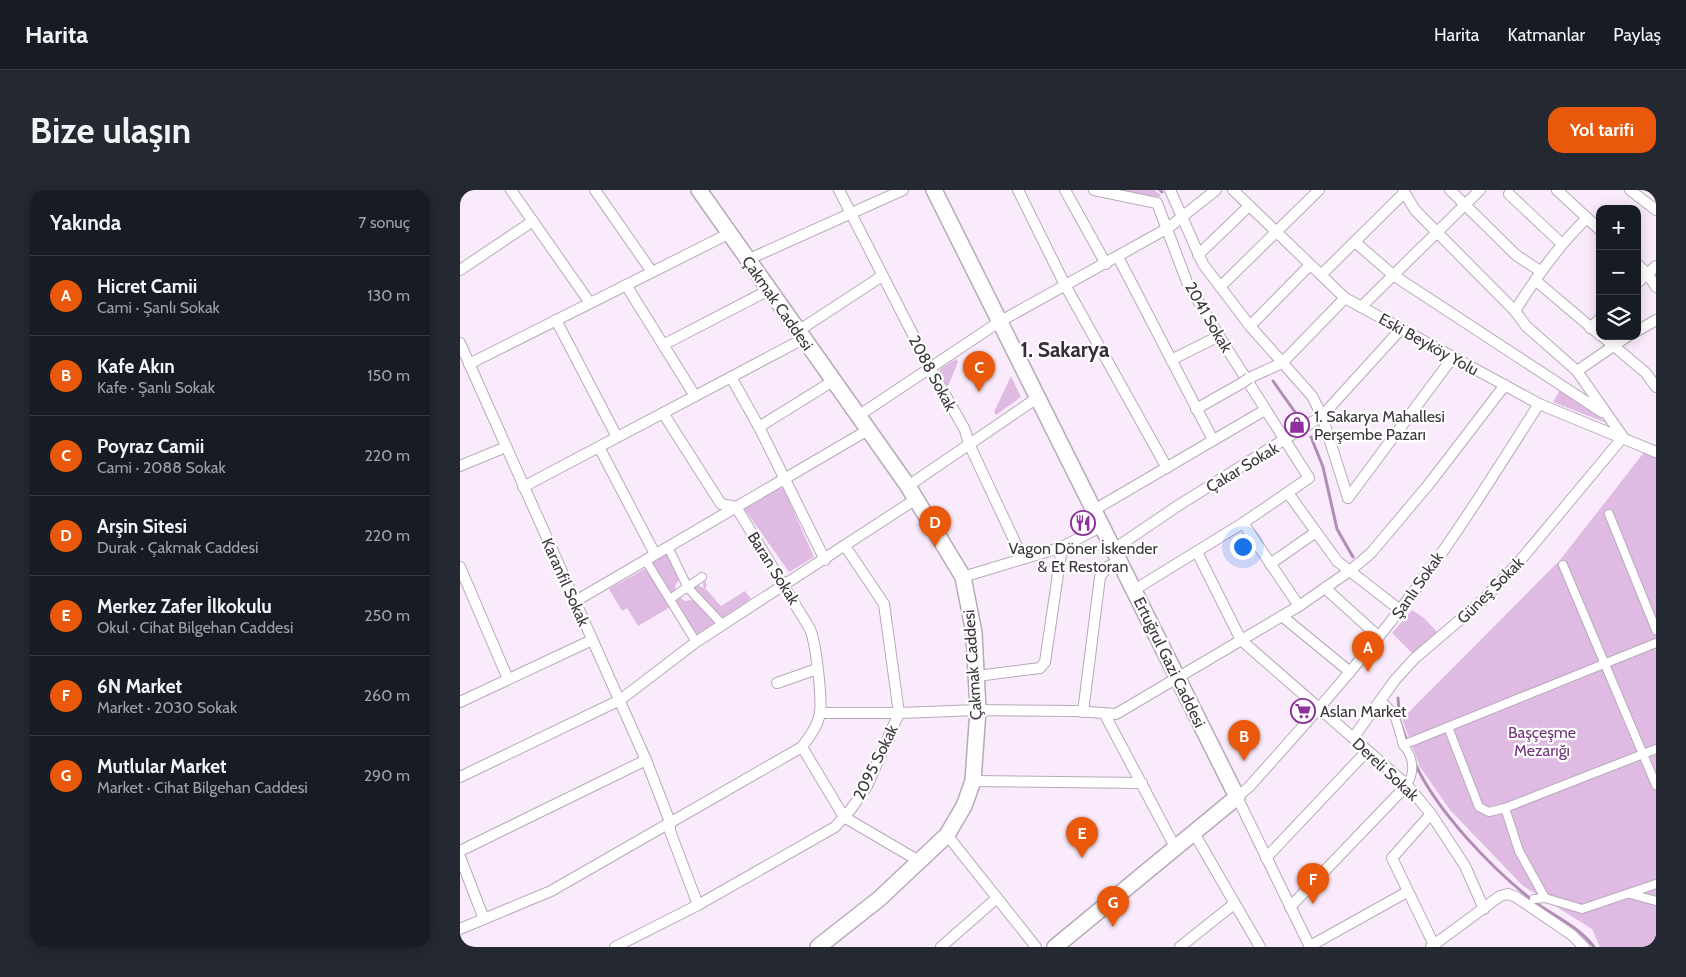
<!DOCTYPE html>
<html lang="tr">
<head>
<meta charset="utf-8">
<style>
  body { margin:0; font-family:Cabin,sans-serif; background:#242831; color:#f1f3f6 }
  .controls { position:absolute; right:15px; top:15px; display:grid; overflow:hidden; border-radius:10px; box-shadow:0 2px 12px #0003 }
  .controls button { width:45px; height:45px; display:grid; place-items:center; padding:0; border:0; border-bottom:1px solid #363941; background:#171b24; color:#f1f3f6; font:25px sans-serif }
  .you { position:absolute; left:782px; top:356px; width:18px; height:18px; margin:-12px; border:4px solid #fff; border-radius:50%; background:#1a73e8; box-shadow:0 0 0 8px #1a73e833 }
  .badge { display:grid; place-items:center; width:32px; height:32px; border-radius:50%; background:#ea580c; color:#fff; font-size:16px; font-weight:700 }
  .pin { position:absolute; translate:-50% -41px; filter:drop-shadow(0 1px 2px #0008) }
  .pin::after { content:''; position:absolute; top:26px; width:18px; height:15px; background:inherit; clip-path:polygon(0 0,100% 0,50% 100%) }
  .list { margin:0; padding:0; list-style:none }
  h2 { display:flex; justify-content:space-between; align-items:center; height:65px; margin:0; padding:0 20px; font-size:21px }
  h2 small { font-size:16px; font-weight:400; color:#9ea1a6 }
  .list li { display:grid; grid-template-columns:32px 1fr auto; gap:15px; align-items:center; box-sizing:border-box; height:80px; padding:0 20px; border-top:1px solid #363941 }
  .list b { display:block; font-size:19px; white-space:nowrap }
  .list p { margin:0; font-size:16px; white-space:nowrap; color:#9ea1a6 }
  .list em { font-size:16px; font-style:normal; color:#9ea1a6 }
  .icon { flex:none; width:28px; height:28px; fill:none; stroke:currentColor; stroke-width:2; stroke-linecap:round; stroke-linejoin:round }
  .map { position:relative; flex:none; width:1196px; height:757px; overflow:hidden; border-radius:15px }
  header { display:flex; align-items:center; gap:30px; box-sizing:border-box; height:70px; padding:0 25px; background:#171b24; border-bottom:1px solid #363941 }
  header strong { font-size:24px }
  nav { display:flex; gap:28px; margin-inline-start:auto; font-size:18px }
  .intro { display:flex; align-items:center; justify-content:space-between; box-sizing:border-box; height:120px; padding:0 30px }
  h1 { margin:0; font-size:35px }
  .button { padding:12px 22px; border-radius:15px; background:#ea580c; color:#fff; font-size:18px; font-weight:700 }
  main { display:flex; gap:30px; padding:0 30px }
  aside { flex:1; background:#171b24; border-radius:15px; box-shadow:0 2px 12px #0003 }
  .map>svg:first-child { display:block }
  .green { fill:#dfbbe4 }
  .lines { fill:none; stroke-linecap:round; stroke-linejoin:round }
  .stream { stroke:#b28bb7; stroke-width:3 }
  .pedestrian-casing { stroke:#b8a9ba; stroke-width:10 }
  .minor-casing { stroke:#b8a9ba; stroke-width:12 }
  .secondary-casing { stroke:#b8a9ba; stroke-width:18 }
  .pedestrian { stroke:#fff; stroke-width:8 }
  .minor { stroke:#fff; stroke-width:10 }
  .secondary { stroke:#fff; stroke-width:15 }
  .minor-bridge-casing { stroke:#b8a9ba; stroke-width:12; stroke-linecap:butt }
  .minor-bridge { stroke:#fff; stroke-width:10 }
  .labels { text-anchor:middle; stroke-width:4.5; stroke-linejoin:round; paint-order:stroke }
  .street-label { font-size:16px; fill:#3c363d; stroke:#fefefe }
  .poi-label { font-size:16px; fill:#3c363d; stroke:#fefefe; text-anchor:start }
  .park-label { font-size:16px; fill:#72357b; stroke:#fefefe }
  .district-label { font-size:21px; font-weight:bold; fill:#392d3a; stroke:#fefefe }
</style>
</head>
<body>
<header>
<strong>Harita</strong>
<nav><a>Harita</a><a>Katmanlar</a><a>Paylaş</a></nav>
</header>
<div class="intro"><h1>Bize ulaşın</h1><a class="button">Yol tarifi</a></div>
<main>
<aside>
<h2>Yakında<small>7 sonuç</small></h2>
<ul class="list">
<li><span class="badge">A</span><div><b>Hicret Camii</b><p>Cami · Şanlı Sokak</p></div><em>130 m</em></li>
<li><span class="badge">B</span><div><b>Kafe Akın</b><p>Kafe · Şanlı Sokak</p></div><em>150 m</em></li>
<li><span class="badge">C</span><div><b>Poyraz Camii</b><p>Cami · 2088 Sokak</p></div><em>220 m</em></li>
<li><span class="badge">D</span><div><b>Arşin Sitesi</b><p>Durak · Çakmak Caddesi</p></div><em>220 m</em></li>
<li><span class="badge">E</span><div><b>Merkez Zafer İlkokulu</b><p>Okul · Cihat Bilgehan Caddesi</p></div><em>250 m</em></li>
<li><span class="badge">F</span><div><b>6N Market</b><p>Market · 2030 Sokak</p></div><em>260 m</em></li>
<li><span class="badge">G</span><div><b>Mutlular Market</b><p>Market · Cihat Bilgehan Caddesi</p></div><em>290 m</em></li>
</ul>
</aside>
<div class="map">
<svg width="1196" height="757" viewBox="0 0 1196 757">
  <rect width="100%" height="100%" fill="#faebfc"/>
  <g class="green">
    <polygon points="651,0 694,0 701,5 695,10"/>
    <polygon points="496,169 498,172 487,199 479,184 480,179"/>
    <polygon points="551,186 561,207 536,225 534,222"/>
    <polygon points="1101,198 1149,234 1093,212"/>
    <polygon points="1185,261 1196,265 1196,757 1140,757 1132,739 1063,696 990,620 960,577 942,529 1100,370"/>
    <polygon points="323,297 354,367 329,382 285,320 285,317"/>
    <polygon points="208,362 221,386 215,396 216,403 210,407 190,373"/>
    <polygon points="188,377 212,416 178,436 167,418 162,421 149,399"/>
    <polygon points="244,388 247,396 245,398 261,416 285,401 291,409 261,429 234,400 237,395 244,398 242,390"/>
    <polygon points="218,406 225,411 236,409 258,431 235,446 212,410"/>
    <polygon points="952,420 964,428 978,443 954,465 932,443"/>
  </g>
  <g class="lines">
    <g class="stream">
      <polyline points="700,0 702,2"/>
      <polyline points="813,191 842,232"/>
      <polyline points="851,247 863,277 877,339 893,367"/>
      <polyline points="938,508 940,532 948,553"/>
      <path d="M 954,571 C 976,621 1033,680 1076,713 C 1097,728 1118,736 1134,757"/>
    </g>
    <defs>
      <g id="pedestrian">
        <polyline points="1149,324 1196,440"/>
        <polyline points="210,361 228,398 263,435"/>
        <polyline points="188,374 236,452"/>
        <polyline points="1103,375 1196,595"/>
        <polyline points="210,409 242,387"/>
        <path d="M 921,511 C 936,521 938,538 943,555 L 1196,453"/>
        <polyline points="988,537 1019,617 1029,622 1045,618 1196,559"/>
        <path d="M 943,555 C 954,567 955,582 947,595"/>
        <polyline points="1045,618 1059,661 1085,708"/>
        <polyline points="1170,704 1196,711"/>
        <polyline points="1074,709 1085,708 1122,719 1196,694"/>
      </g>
      <g id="minor">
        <polyline points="51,0 130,113"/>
        <polyline points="135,0 192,82"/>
        <polyline points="379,0 470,178 505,240 509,254 563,369"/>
        <polyline points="558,0 605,95 707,278"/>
        <polyline points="605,0 646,74"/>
        <polyline points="634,0 697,13 727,92 759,146 849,288 783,333 674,400"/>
        <polyline points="710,0 743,74 790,136 852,206 862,226 888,308"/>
        <polyline points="773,0 885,108 1079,214 1196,262"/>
        <polyline points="990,0 1056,65 1080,81"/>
        <polyline points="1097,0 1140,40"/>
        <polyline points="1170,0 1196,20"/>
        <polyline points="1049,4 1101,53"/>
        <polyline points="895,52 933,85 1142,222"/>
        <polyline points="738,65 789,16"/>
        <polyline points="658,67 753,250"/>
        <polyline points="287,70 443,0"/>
        <polyline points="1177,74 1187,83 1196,97"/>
        <polyline points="0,80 73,31"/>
        <polyline points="861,85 944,3"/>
        <polyline points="1075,90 1140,145"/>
        <polyline points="1177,93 1196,76"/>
        <polyline points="166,95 235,206"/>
        <polyline points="760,97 859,0"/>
        <polyline points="901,117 1020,0"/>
        <path d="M 1055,121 C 1076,87 1098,56 1127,28"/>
        <polyline points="96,130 157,247"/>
        <polyline points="790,136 850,75"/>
        <polyline points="1130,138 1140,129"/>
        <polyline points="338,141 422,86"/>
        <polyline points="1177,141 1196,130"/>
        <polyline points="1142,146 1186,183 1196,197"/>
        <polyline points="0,153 186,570 210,632 210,641 238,715"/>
        <polyline points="203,155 309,100"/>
        <polyline points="711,170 759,146"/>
        <polyline points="9,174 268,44"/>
        <polyline points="1117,181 1168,146"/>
        <polyline points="271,187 299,237 365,370"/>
        <polyline points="789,188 822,173 885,108"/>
        <polyline points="736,219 782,193"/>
        <polyline points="398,226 539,132 708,38 756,0"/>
        <polyline points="299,237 373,191"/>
        <polyline points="139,257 195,364"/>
        <polyline points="0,276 46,257"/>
        <polyline points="448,296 577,208"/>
        <polyline points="63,297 343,149"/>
        <polyline points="828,303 877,371 940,420"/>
        <polyline points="888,308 993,167"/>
        <polyline points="634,320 805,220"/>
        <polyline points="783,333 839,416"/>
        <polyline points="654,359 719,315 862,226 941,139"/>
        <polyline points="737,362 781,450 947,595 971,624 1005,676 1024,719"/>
        <polyline points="810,374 856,342"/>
        <polyline points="0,377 48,489"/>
        <polyline points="503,387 602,357 642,336"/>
        <polyline points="865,398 919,447"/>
        <polyline points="114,412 408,240"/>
        <polyline points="822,426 890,482"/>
        <polyline points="517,486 580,478 585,472 602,357"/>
        <polyline points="317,493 357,479"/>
        <polyline points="0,512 132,450"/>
        <polyline points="623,522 640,387 647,377 660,371"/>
        <polyline points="360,523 439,523 518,520 616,521 656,524 839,416 891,380 911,363 969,294 1045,195"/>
        <polyline points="644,523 715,657"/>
        <polyline points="893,548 935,490 954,469 1022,411 1059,372 1163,247 1117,181 1066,136 1055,121 955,20 943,0"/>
        <polyline points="342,557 384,627 459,671"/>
        <polyline points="0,587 160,510 236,452 456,309"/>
        <polyline points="513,591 682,593"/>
        <polyline points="971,624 932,668 975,757"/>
        <polyline points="734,643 800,757"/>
        <polyline points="487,645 576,757"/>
        <polyline points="0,661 186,570"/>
        <polyline points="0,667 24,729"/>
        <polyline points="806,668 907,561"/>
        <polyline points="830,717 947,595"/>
        <path d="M 0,739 L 91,701 L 342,557 C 349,547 358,536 360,523 C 362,507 356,453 350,439 L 276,317 L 261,314 L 203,223"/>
        <polyline points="850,756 947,702"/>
        <polyline points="155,757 238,715 375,637 391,619 407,596 439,523 424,414 385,356"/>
        <polyline points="481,757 537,708"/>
        <polyline points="720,757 774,714"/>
        <path d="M 850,757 L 777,607 L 789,597 C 840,540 892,482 939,421 C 990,356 1034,284 1079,214"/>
        <polyline points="971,757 1040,706 1048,704 1056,707 1112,745 1124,757"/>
      </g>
      <g id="secondary">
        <polyline points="239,0 448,296 503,387 514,443 518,520 513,591 504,616 487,645 419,709 358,757"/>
        <polyline points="474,0 777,607 595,757"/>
      </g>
    </defs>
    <use href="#pedestrian" class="pedestrian-casing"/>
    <use href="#minor" class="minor-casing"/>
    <use href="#secondary" class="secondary-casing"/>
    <use href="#pedestrian" class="pedestrian"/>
    <use href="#minor" class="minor"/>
    <use href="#secondary" class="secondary"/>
    <defs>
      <polyline id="minor-bridge" points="782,193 789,188"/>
    </defs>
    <use href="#minor-bridge" class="minor-bridge-casing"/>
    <use href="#minor-bridge" class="minor-bridge"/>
  </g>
  <defs>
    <symbol id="shop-ring" viewBox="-11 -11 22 22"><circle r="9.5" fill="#fefefe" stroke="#8d309b" stroke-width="1.5"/><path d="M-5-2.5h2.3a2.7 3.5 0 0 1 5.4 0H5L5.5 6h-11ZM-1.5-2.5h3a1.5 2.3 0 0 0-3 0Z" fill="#8d309b"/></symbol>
    <symbol id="restaurant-ring" viewBox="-11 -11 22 22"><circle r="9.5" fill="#fefefe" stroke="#8d309b" stroke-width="1.5"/><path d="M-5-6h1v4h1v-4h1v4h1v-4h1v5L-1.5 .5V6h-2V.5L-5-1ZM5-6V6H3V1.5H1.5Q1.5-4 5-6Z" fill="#8d309b"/></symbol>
    <symbol id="supermarket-ring" viewBox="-11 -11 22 22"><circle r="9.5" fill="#fefefe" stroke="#8d309b" stroke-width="1.5"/><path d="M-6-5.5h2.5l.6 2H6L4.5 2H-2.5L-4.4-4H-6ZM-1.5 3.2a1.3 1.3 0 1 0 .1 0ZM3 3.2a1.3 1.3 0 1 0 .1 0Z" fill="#8d309b"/></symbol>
  </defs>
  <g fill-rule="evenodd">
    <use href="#shop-ring" x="823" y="221" width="28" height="28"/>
    <use href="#restaurant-ring" x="609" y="319" width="28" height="28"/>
    <use href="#supermarket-ring" x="829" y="507" width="28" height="28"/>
  </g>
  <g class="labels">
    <g class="street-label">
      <text transform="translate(318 113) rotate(55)" y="6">Çakmak Caddesi</text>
      <text transform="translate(749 127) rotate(60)" y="6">2041 Sokak</text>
      <text transform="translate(969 154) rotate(29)" y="6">Eski Beyköy Yolu</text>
      <text transform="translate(473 183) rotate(62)" y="6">2088 Sokak</text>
      <text transform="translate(782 277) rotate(-31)" y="6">Çakar Sokak</text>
      <text transform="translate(314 378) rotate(58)" y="6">Baran Sokak</text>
      <text transform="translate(106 392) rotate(66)" y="6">Karanfil Sokak</text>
      <text transform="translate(957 395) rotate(-55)" y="6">Şanlı Sokak</text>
      <text transform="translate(1030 400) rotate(-45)" y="6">Güneş Sokak</text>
      <text transform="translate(710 472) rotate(64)" y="6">Ertuğrul Gazi Caddesi</text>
      <text transform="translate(512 475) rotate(-94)" y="6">Çakmak Caddesi</text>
      <text transform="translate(415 572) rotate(-64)" y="6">2095 Sokak</text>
      <text transform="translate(926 579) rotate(43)" y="6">Dereli Sokak</text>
    </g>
    <g class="poi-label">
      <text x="854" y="232">1. Sakarya Mahallesi<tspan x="854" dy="18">Perşembe Pazarı</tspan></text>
      <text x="623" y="364" text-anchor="middle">Vagon Döner İskender<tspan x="623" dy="18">&amp; Et Restoran</tspan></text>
      <text x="860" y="527">Aslan Market</text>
    </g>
    <g class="park-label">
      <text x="1082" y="548">Başçeşme<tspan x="1082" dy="18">Mezarığı</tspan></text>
    </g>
    <g class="district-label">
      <text x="605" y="167">1. Sakarya</text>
    </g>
  </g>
</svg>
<div class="controls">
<button>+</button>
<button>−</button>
<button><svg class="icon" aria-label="layers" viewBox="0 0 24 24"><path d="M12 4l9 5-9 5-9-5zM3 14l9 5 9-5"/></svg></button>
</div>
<div class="you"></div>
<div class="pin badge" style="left:908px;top:482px">A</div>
<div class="pin badge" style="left:784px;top:571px">B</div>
<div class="pin badge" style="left:519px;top:202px">C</div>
<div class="pin badge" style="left:475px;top:357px">D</div>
<div class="pin badge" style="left:622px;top:668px">E</div>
<div class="pin badge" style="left:853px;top:714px">F</div>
<div class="pin badge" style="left:653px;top:737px">G</div>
</div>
</main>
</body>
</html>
